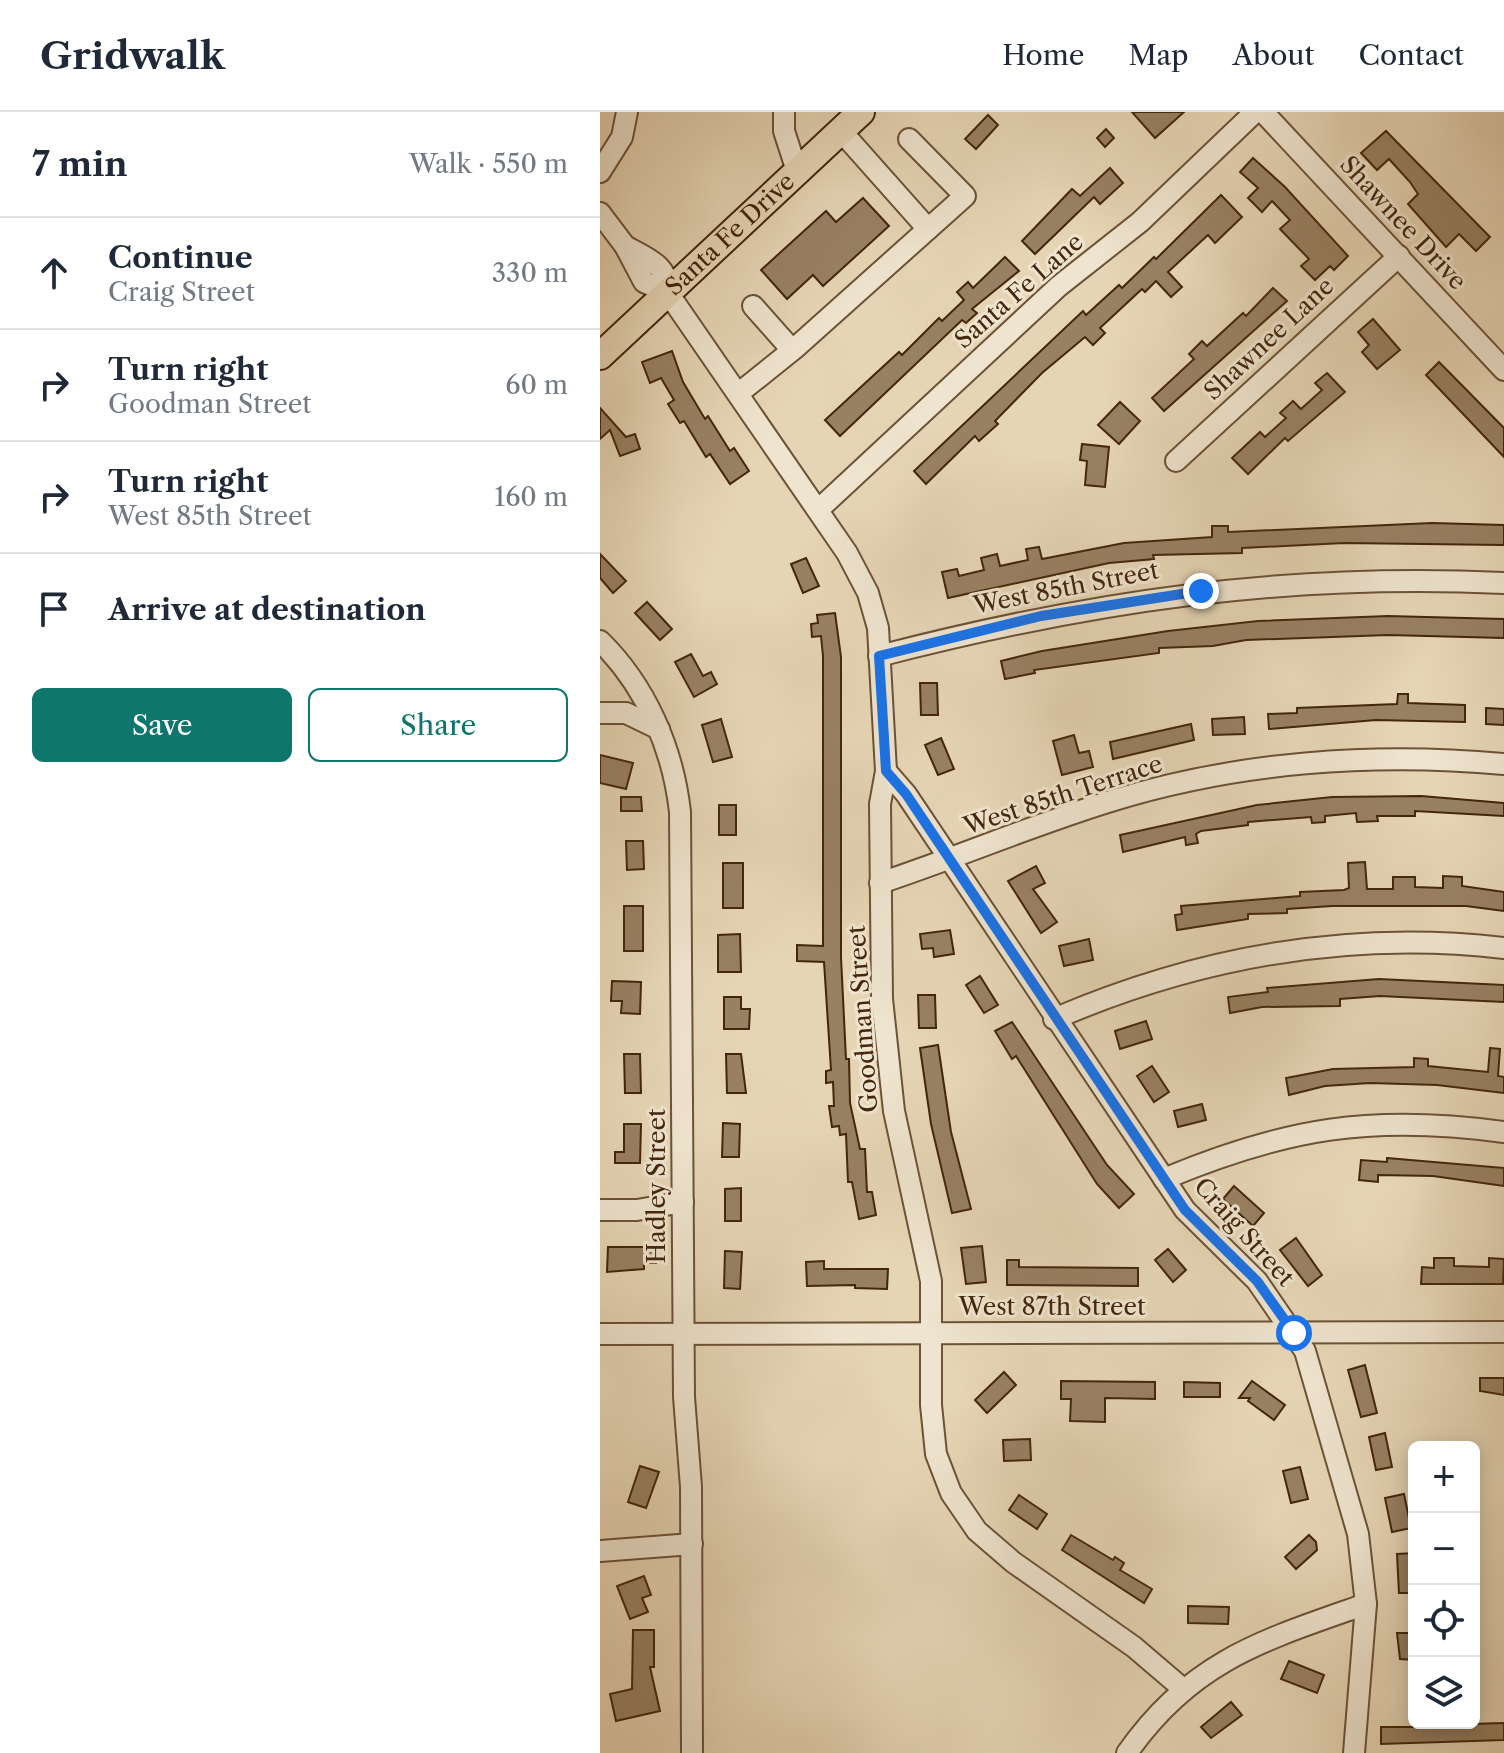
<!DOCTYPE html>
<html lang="en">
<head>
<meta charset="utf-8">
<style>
  body { margin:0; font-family:"Libre Caslon Text",serif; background:#f6f6f7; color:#1f2937 }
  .controls { position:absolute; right:24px; bottom:24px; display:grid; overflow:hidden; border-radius:12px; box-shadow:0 4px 20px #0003 }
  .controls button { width:72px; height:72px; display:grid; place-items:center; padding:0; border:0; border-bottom:2px solid #e0e1e3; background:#fff; color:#1f2937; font:40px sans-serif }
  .stop { position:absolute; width:24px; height:24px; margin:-18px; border:6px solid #1a73e8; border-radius:50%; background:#fff }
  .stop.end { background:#1a73e8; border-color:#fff; box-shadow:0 2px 8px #0008 }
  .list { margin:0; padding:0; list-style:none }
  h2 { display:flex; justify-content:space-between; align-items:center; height:104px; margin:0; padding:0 32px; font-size:34px }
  h2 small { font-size:26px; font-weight:400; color:#747a83 }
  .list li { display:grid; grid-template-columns:52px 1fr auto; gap:24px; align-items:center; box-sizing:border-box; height:112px; padding:0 32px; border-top:2px solid #e0e1e3 }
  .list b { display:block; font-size:30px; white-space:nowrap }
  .list p { margin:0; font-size:26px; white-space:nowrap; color:#747a83 }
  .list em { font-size:26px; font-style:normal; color:#747a83 }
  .actions { display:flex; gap:16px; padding:24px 32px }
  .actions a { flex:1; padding:18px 0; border:2px solid #0f766e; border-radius:12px; text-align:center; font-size:28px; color:#0f766e }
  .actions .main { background:#0f766e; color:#fff }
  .icon { flex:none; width:44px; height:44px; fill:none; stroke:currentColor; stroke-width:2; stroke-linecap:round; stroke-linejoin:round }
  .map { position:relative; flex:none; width:904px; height:1641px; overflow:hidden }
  header { display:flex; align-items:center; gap:48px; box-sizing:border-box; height:112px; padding:0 40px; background:#fff; border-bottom:2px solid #e0e1e3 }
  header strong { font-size:38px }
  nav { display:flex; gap:44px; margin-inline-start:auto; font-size:28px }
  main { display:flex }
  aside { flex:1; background:#fff }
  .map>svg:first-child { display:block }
  .building { fill:#988163; stroke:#43260b; stroke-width:2 }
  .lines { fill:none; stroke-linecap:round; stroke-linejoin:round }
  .minor-casing { stroke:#6c5236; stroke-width:24 }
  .major-casing { stroke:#43260b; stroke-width:30 }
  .minor { stroke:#efe4cf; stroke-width:20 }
  .major { stroke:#e6d5b5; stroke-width:26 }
  .route { stroke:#1a73e8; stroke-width:10 }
  .labels { text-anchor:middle; stroke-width:6; stroke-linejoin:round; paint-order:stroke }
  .street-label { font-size:24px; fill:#43260b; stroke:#efe4cf }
</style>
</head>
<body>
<header>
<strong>Gridwalk</strong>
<nav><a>Home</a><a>Map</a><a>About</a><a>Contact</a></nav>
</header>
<main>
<aside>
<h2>7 min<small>Walk · 550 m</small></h2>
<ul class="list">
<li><svg class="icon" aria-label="ahead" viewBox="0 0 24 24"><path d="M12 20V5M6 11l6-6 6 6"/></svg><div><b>Continue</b><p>Craig Street</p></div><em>330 m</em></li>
<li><svg class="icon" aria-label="right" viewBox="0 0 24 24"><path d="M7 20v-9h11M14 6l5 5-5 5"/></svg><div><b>Turn right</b><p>Goodman Street</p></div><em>60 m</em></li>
<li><svg class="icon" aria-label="right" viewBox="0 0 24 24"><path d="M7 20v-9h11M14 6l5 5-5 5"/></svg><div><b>Turn right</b><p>West 85th Street</p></div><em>160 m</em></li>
<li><svg class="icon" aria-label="arrive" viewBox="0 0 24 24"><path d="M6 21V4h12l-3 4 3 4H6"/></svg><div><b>Arrive at destination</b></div></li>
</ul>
<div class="actions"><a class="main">Save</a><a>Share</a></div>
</aside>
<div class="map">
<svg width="904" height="1641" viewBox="0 0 904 1641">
  <rect width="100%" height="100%" fill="#e6d5b5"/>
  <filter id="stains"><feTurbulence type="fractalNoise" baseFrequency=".0025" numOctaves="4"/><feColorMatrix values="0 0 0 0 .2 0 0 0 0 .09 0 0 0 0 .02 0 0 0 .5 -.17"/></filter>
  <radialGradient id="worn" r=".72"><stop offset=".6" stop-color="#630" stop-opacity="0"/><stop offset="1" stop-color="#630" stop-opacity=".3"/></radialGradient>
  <g class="building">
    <polygon points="532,0 584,0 555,26"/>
    <polygon points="388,3 398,13 376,37 365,27"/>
    <polygon points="506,17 514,26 505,35 497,26"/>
    <polygon points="786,19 890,125 876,139 859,122 846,135 808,92 818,82 810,70 789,47 777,58 761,41"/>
    <polygon points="653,46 685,75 748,144 734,158 730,154 715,168 701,154 709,147 680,117 690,108 672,89 662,100 648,86 658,76 640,60"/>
    <polygon points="510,56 523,71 500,92 494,85 435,142 422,129 472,77 480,84"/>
    <polygon points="621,83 642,105 615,131 608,123 568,160 582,175 571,185 556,169 545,180 542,177 500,216 505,221 493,233 485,225 442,261 395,309 398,312 379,329 375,324 326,372 314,359 483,199 486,203 519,173 522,176 554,145 556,147"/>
    <polygon points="263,86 289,114 223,174 213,163 187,187 161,158 226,99 236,110"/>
    <polygon points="405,145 419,159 372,197 377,201 366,211 362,208 240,324 225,308 299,240 302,243 339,206 342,209 364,188 357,180 368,170 373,176"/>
    <polygon points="673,176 687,189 564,299 552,286 594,247 589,242 602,229 607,234 643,201 646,204"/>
    <polygon points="773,207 800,238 777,257 762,240 769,233 758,220"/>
    <polygon points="72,239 83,270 105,307 108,304 130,339 134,336 149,359 130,372 110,342 106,345 84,309 80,311 68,292 74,288 61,266 50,271 42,250"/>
    <polygon points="839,250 904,316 904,345 826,263"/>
    <polygon points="727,261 745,280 688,329 685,326 648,362 632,346 660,320 665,325 686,306 680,301 693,289 701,297 722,278 715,271"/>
    <polygon points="520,290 540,309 519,332 498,313"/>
    <polygon points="0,296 26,325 35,322 40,337 20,344 10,318 0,327"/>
    <polygon points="482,332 509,335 505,375 485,373 487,349 480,348"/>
    <polygon points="832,411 904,413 904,433 744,431 642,436 642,441 553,443 554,447 509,451 348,486 342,460 357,457 359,464 384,458 381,446 397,442 400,454 428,448 426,437 439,435 442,447 524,431 612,425 612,414 628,414 628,420"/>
    <polygon points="0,442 26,469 13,481 0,466"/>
    <polygon points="206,446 219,474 203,481 191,452"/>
    <polygon points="47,490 72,517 60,528 35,501"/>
    <polygon points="235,501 241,545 241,845 246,947 249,947 250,991 260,1037 265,1037 267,1080 272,1080 276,1103 259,1107 252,1070 248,1070 246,1022 240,1023 239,1014 232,1015 229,994 234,994 233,970 226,971 226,959 231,958 224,850 197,849 197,833 223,834 223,544 221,524 212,525 211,512 218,511 217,503"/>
    <polygon points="788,504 904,507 904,526 788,523 646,528 613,534 559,536 559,541 434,558 435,561 405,567 401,549 442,539 568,519 658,509"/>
    <polygon points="91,542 103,564 111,560 117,572 94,585 75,550"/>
    <polygon points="320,571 337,571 338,603 321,603"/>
    <polygon points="798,582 808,582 808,591 865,593 865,610 776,608 669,617 668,602 697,601 697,596 797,592"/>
    <polygon points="886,596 904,597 904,613 886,612"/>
    <polygon points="644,605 645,622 613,623 612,607"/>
    <polygon points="121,607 132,645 113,650 102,613"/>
    <polygon points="591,612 594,628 513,647 510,630"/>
    <polygon points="474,623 479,641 489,639 493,655 462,663 453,629"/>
    <polygon points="341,626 354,657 338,663 325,633"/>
    <polygon points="0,643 33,651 26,677 0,671"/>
    <polygon points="821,684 904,691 904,704 815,699 815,704 777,704 778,709 757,710 756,701 725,704 725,710 712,711 711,705 648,710 648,713 601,719 596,722 598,731 586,733 585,725 523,740 520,723 657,693 732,685"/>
    <polygon points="21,685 41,685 42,699 21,699"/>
    <rect x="119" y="693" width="17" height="30"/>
    <polygon points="26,729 43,729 44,757 27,758"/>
    <polygon points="765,750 767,777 793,777 793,765 815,765 815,775 843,776 843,764 862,765 862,774 904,780 904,799 866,794 732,794 687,797 687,801 648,802 648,807 577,818 575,803 582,802 581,794 700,784 700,780 744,778 749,776 748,751"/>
    <rect x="123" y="751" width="20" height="45"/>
    <polygon points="436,754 445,771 433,777 457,810 441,821 408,769"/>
    <rect x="24" y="794" width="19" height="45"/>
    <polygon points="350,818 354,842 334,845 333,836 322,837 320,822"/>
    <polygon points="140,822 141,860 118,860 118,823"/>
    <polygon points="489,827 493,848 464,854 459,834"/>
    <polygon points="380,864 398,893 384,901 366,873"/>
    <polygon points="779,867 904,873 904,890 780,884 740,887 740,894 662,895 630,901 628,885 668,880 667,876"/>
    <polygon points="12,869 41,870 40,902 21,901 22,889 11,889"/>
    <polygon points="318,883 335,883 336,916 319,916"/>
    <polygon points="124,885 141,885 141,897 150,897 149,917 124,917"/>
    <polygon points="546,909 552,927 520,937 515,919"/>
    <polygon points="412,910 507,1053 534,1082 519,1096 497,1072 416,944 412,947 395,919"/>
    <polygon points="338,933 351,1020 371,1097 352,1101 331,1012 320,936"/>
    <polygon points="890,936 900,937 898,964 904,965 904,981 837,973 770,971 725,974 689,983 686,966 733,957 814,955 814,946 828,947 828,954 888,960"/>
    <polygon points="24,942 40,942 41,981 25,981"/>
    <polygon points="126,942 141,942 146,981 127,981"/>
    <polygon points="552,954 569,980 554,990 537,964"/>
    <polygon points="602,992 606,1008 578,1015 574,999"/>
    <polygon points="123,1011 140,1012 139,1045 122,1045"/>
    <polygon points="24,1012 41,1012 40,1051 15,1051 15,1040 24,1040"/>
    <polygon points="787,1046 904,1056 904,1074 833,1064 778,1063 778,1070 759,1068 761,1048 787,1050"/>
    <polygon points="634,1074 664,1101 653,1114 623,1087"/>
    <polygon points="141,1076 141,1109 125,1109 125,1077"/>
    <polygon points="696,1126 722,1163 708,1174 680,1138"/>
    <polygon points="382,1134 386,1170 366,1172 361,1136"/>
    <polygon points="8,1135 57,1135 56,1151 44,1151 44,1157 7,1160"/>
    <polygon points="568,1137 586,1158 573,1170 555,1148"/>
    <polygon points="125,1139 142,1140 140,1177 124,1176"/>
    <polygon points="834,1146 854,1146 854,1154 889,1155 889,1146 904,1147 903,1172 821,1172 822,1155 834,1156"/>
    <polygon points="407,1148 419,1148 419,1155 538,1156 538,1174 407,1173"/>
    <polygon points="224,1149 224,1157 288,1157 287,1177 255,1176 255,1173 207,1174 206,1150"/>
    <polygon points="765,1253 777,1301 761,1305 748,1258"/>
    <polygon points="404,1260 416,1273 387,1301 375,1288"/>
    <polygon points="880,1266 904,1266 904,1283 880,1279"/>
    <polygon points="461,1269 555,1270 555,1287 505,1286 505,1310 470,1309 471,1287 461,1287"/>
    <polygon points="652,1269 685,1293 674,1308 648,1289 650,1286 639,1286"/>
    <polygon points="584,1270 620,1271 620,1285 584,1285"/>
    <polygon points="785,1321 792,1355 776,1358 769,1325"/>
    <polygon points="430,1327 431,1348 404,1349 403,1328"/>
    <polygon points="40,1354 59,1360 46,1396 28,1390"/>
    <polygon points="700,1355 708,1387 691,1391 683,1359"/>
    <polygon points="804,1382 811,1416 792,1420 785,1386"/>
    <polygon points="419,1383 447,1402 437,1417 409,1398"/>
    <polygon points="471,1423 513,1448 515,1445 524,1451 520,1458 552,1477 544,1491 462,1438"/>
    <polygon points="709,1423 716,1430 717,1438 696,1457 685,1445"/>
    <polygon points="814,1441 814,1481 799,1481 797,1442"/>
    <polygon points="44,1464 51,1483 42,1486 48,1500 30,1507 17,1474"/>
    <polygon points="588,1494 629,1495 628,1512 588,1511"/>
    <polygon points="33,1518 54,1518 54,1555 50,1555 60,1599 16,1609 10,1582 32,1577"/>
    <polygon points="797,1521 814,1521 814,1548 800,1547"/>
    <polygon points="689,1549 724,1563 717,1581 681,1567"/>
    <polygon points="631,1590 642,1603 611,1626 601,1615"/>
    <polygon points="904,1611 904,1628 781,1632 781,1615 871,1615 871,1612"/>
  </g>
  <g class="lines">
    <defs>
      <g id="minor">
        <polyline points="184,0 184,19 197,59"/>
        <polyline points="663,0 904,258"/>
        <polyline points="241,19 328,117"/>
        <polyline points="0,60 22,25 27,0"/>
        <polyline points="0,101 25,134 44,170 68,181"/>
        <path d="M 25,134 C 47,146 69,153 68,181"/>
        <polyline points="68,181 247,441 268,481 278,516 286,659 280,692 282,887 294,999 331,1169 331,1293 336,1342 351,1381 377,1419 413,1450 534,1535 582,1576"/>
        <polyline points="153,194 192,238"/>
        <polyline points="139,281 194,237 365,84 309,27"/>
        <polyline points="576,349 799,144"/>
        <polyline points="218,398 459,174 540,110 655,0"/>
        <path d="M 0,529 C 46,574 73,637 80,700 L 84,1285 L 91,1375 L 92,1641"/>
        <path d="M 279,544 C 492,489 684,461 904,471"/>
        <polyline points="0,601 26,601 59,617"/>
        <polyline points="286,659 306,682 585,1098 657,1169 705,1239 758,1422 766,1492 754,1641"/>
        <path d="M 280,771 C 358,745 433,713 511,689 C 637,650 773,640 904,652"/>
        <path d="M 454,907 C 598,845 748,818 904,836"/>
        <path d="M 564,1067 C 686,1016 772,1002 904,1020"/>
        <polyline points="0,1098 37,1098 83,1090"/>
        <polyline points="0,1222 904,1220"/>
        <polyline points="0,1439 92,1432"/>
        <path d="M 527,1641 C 592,1548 664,1528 766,1492"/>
      </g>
      <g id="major">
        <path id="s1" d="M 0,244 L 261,0"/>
      </g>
    </defs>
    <use href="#minor" class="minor-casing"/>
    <use href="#major" class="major-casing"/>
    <use href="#minor" class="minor"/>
    <use href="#major" class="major"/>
  </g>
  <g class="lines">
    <polyline class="route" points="601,479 441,504 279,544 286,659 306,682 585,1098 657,1169 694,1221"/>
  </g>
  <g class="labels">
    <g class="street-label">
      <text transform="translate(803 111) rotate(47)" y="8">Shawnee Drive</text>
      <text dy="8" stroke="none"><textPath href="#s1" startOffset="178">Santa Fe Drive</textPath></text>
      <text transform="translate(419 179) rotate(-41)" y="8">Santa Fe Lane</text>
      <text transform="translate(669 227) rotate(-43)" y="8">Shawnee Lane</text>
      <text transform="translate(466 476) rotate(-11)" y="8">West 85th Street</text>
      <text transform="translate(463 683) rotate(-18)" y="8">West 85th Terrace</text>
      <text transform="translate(263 907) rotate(-94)" y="8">Goodman Street</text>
      <text transform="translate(57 1074) rotate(-90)" y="8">Hadley Street</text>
      <text transform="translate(644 1120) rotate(48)" y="8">Craig Street</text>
      <text x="452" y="1203">West 87th Street</text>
    </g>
  </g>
  <rect width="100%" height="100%" filter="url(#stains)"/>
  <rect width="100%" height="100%" fill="url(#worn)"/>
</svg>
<div class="controls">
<button>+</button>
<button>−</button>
<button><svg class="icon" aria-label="locate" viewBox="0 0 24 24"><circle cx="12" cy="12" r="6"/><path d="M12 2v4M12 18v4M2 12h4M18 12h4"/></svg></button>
<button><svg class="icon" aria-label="layers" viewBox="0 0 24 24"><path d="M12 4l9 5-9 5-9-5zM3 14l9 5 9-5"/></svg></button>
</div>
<div class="stop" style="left:694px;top:1221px"></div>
<div class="stop end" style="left:601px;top:479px"></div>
</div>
</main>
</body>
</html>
